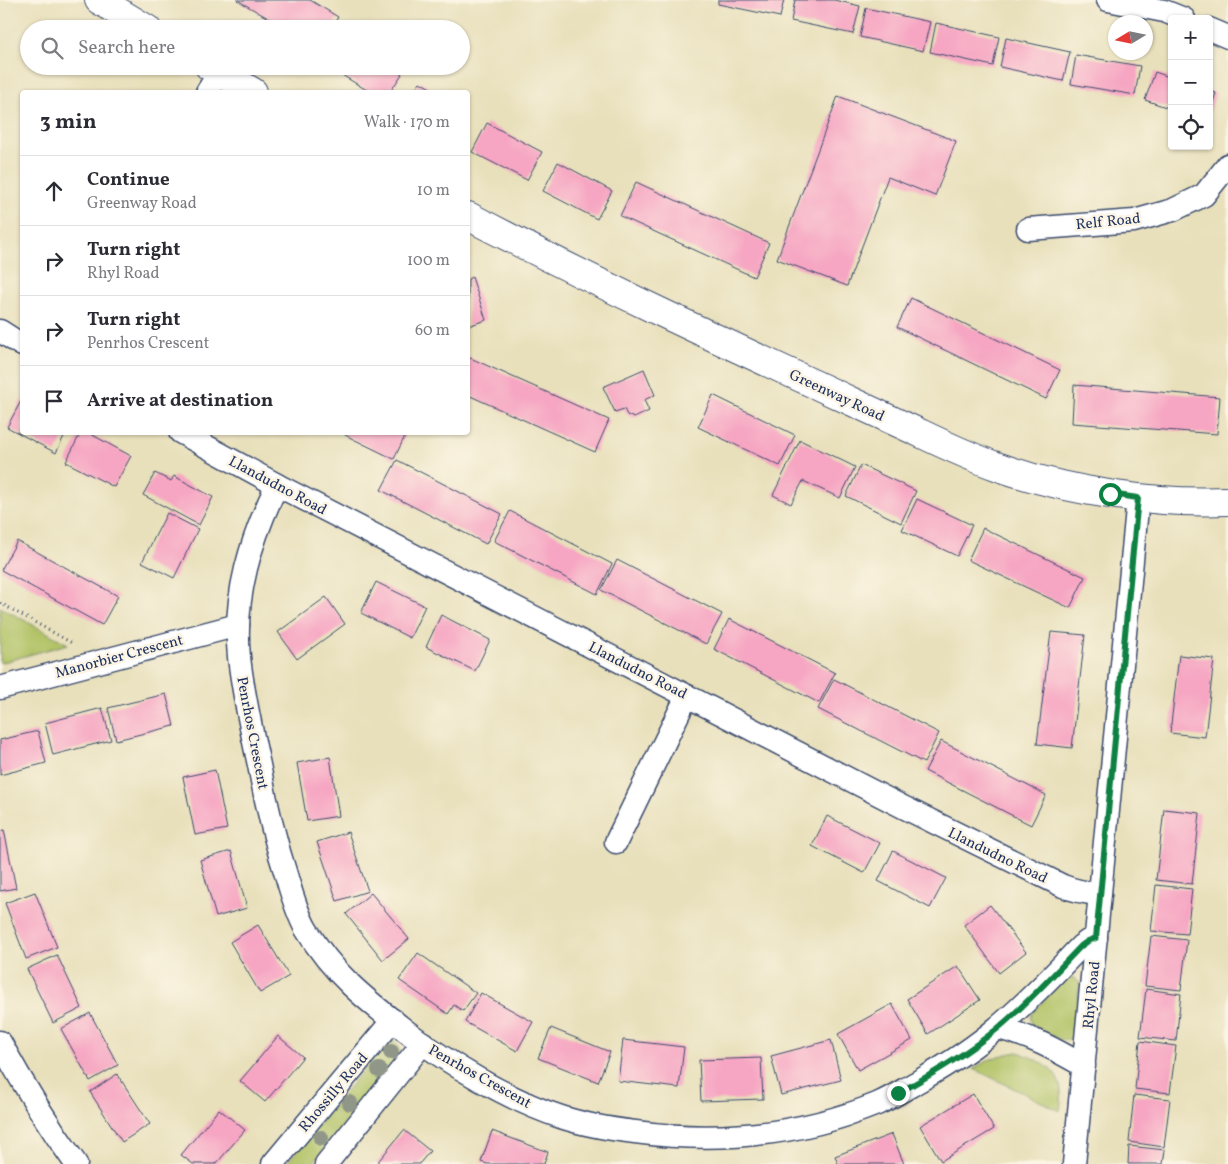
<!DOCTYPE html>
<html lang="en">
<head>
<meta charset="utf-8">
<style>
  body { margin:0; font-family:Vollkorn,serif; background:#f2f2f3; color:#2b2b33 }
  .controls { position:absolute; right:15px; top:15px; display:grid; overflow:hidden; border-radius:5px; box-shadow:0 1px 4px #0004 }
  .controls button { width:45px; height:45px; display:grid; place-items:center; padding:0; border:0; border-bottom:1px solid #e1e1e2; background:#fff; color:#2b2b33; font:25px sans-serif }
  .compass { position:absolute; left:1108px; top:15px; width:45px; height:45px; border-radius:50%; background:#fff; box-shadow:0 1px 4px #0004; rotate:260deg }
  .stop { position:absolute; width:15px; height:15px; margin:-11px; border:4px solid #0b8043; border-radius:50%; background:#fff }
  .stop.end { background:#0b8043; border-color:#fff; box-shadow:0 1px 5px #0008 }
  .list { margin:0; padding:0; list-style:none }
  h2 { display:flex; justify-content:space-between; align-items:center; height:65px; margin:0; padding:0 20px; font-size:21px }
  h2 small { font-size:16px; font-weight:400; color:#7c7c81 }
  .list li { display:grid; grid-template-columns:32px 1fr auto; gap:15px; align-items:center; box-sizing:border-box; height:70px; padding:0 20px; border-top:1px solid #e1e1e2 }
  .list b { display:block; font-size:19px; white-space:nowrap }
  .list p { margin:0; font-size:16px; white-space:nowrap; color:#7c7c81 }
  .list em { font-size:16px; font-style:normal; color:#7c7c81 }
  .icon { flex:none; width:28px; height:28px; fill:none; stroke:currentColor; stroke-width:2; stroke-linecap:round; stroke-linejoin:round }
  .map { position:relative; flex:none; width:1228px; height:1164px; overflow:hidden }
  .search { position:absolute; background:#fff; box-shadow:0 1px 4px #0004; left:20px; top:20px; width:450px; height:55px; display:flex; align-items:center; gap:12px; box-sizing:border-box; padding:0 18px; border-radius:28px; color:#7c7c81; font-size:19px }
  .panel { position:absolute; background:#fff; box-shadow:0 1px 4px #0004; left:20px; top:90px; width:450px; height:345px; border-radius:5px }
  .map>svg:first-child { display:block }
  .green { fill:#b1c265; stroke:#667862 }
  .building { fill:#f6a6c2 }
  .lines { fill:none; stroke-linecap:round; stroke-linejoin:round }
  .minor-casing { stroke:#3a4a6c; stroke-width:25 }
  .tertiary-casing { stroke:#3a4a6c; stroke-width:30 }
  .path { stroke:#3a4a6c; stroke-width:3; stroke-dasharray:1 4; stroke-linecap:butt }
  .minor { stroke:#fff; stroke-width:22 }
  .tertiary { stroke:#fff; stroke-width:28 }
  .tree { fill:#909789 }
  .route { stroke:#0b8043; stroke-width:6 }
  .labels { text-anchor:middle; stroke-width:5; stroke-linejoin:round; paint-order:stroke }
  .street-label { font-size:15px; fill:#1b2f5e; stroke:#fcf5e5 }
</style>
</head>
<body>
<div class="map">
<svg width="1228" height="1164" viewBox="0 0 1228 1164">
  <rect width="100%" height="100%" fill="#fcf5e5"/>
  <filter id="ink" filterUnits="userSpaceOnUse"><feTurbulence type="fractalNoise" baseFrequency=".02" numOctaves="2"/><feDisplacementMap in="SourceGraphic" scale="10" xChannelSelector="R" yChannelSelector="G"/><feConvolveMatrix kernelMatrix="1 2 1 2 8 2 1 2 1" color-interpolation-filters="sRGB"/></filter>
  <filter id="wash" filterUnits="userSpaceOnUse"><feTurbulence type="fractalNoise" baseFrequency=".0096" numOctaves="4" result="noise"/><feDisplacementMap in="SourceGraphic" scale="20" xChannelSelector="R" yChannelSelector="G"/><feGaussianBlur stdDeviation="1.12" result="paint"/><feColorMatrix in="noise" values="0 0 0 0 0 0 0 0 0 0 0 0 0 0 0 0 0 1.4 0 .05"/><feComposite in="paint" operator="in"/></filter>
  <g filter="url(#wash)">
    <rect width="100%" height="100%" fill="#e8e0bb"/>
    <g class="green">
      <polygon points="0,607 68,644 0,663"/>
      <polygon points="1069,978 1074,978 1080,983 1074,1037 1067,1040 1060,1040 1032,1025 1031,1019 1032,1013 1065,979"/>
      <path d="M 389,1039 C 398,1042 400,1046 400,1055 L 312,1164 L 286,1164 Z"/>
      <path d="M 1018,1052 C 1037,1059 1058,1068 1061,1090 C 1062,1097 1061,1104 1060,1111 L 974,1069 C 989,1058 1000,1055 1018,1052 Z"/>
    </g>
    <g id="blocks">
      <g class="building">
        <polygon points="237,0 310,0 338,17 331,29 287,29"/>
        <polygon points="718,0 784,0 780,17 718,4"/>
        <polygon points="795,0 834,0 860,6 853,34 791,21"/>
        <polygon points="866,8 930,22 923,51 860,37"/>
        <polygon points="936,23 999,37 993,66 930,52"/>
        <polygon points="1006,38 1070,52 1063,81 1000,67"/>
        <polygon points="1076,55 1140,66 1135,95 1071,84"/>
        <polygon points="334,66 389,66 402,74 390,92 370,92 332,69"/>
        <polygon points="1155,72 1172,78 1172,109 1145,100"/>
        <polygon points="420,82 437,92 413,92"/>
        <polygon points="1209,91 1216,93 1210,111 1209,111"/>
        <polygon points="838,96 956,141 935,196 888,177 847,286 777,259"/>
        <polygon points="487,123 542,152 527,180 472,152"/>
        <polygon points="558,162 612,191 597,219 543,191"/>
        <polygon points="636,182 769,243 754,277 620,216"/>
        <polygon points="472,277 486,320 468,326 468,279"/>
        <polygon points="911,298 1060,370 1046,399 897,327"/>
        <polygon points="468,357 609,420 595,452 468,395"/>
        <polygon points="644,369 655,395 644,400 649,411 634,418 627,415 624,409 615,412 603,387"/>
        <polygon points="1074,385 1220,397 1217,434 1072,423"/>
        <polygon points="713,395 795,435 780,466 698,427"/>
        <polygon points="22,399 22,432 66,432 56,453 7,427"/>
        <polygon points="81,432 87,432 131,456 114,487 66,462"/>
        <polygon points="346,432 407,432 394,459 345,435"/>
        <polygon points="800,440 855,467 840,498 803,481 791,504 773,495"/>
        <polygon points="397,460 502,514 486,544 381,490"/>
        <polygon points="861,465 916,491 901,523 846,496"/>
        <polygon points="155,473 171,481 174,476 213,497 199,525 143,495"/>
        <polygon points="917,499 972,525 957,556 902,530"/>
        <polygon points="510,511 612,564 597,594 494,541"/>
        <polygon points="167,513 198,529 174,578 142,562"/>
        <polygon points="983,528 1085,577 1070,608 968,560"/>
        <polygon points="17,541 118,596 102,625 1,570"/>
        <polygon points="617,560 722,614 706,644 601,590"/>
        <polygon points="376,582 425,606 410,638 361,613"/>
        <polygon points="326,597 345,624 297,659 278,632"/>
        <polygon points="441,615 490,640 475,671 426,647"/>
        <polygon points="729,619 835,673 819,703 714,649"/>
        <polygon points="1051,632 1085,635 1072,748 1037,744"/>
        <polygon points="1179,655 1214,659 1205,737 1170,733"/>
        <polygon points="834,679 939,733 924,763 818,709"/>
        <polygon points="166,694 174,726 116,740 108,708"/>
        <polygon points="102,708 111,740 53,755 45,723"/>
        <polygon points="38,731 46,763 0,775 0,740"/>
        <polygon points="941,741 1046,795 1031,825 925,771"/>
        <polygon points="330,757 339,816 307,821 297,763"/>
        <polygon points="215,770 227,829 195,835 183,777"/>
        <polygon points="1164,809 1200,813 1192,884 1156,880"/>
        <polygon points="827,816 880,843 864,873 812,846"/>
        <polygon points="4,830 16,888 0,891 0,831"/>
        <polygon points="348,832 368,891 337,901 317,842"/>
        <polygon points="231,851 247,908 216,917 200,860"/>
        <polygon points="893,851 946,878 930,908 878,881"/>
        <polygon points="1156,885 1192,889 1187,934 1151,931"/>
        <polygon points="35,892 57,947 26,959 5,903"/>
        <polygon points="371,893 409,939 383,960 346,914"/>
        <polygon points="990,905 1026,952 999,973 964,925"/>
        <polygon points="258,925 289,976 260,993 230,942"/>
        <polygon points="1151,936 1187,940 1181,990 1145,986"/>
        <polygon points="418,953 476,993 463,1011 454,1005 448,1014 399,980"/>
        <polygon points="57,955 82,1008 53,1023 27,969"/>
        <polygon points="958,966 980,1000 928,1034 907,999"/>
        <polygon points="1146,989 1181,994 1176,1041 1140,1037"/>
        <polygon points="481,993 533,1022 517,1051 465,1022"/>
        <polygon points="892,1004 912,1040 858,1070 838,1034"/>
        <polygon points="90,1013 118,1065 90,1081 61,1029"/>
        <polygon points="551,1028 610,1052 598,1082 538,1058"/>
        <polygon points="278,1036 303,1057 265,1102 240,1081"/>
        <polygon points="623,1040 684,1047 679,1088 618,1081"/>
        <polygon points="831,1040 841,1080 781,1095 771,1056"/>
        <polygon points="1140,1041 1176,1046 1170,1093 1135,1089"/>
        <polygon points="761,1058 763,1099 701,1101 699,1060"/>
        <polygon points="117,1074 150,1124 122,1142 90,1092"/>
        <polygon points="973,1094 994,1129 941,1161 920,1126"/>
        <polygon points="1134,1095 1170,1099 1164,1147 1129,1142"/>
        <polygon points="219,1109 245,1130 216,1164 193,1164 181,1155"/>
        <polygon points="404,1130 430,1151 419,1164 376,1164"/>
        <polygon points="492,1131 548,1152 544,1164 487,1164 481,1162"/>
        <polygon points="892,1134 904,1164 838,1164 835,1156"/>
        <polygon points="1129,1146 1165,1150 1163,1164 1128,1164"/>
      </g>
    </g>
  </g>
  <g filter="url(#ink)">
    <use href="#blocks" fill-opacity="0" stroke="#3a4a6c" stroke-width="1"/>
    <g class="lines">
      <defs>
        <g id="minor">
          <polyline points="1108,0 1164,11 1184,19"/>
          <polyline points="1209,29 1228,37"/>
          <polyline points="207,92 219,73"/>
          <polyline points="1028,229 1134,221 1173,210 1204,195 1228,165"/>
          <polyline points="0,331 22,345"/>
          <path d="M 180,432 L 277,485 L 903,807 L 1063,886 C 1075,891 1087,893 1100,894"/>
          <path d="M 277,485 C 251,539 233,596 239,657 C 243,693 251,729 259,765 C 266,803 275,841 287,878 C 292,895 297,913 306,929 C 333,974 365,999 406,1031 C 449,1064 509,1100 561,1117 C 585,1125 610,1129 635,1132 C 718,1143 798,1136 877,1104 C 891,1098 905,1089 919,1081 C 947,1065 974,1048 998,1027 C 1028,1002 1054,974 1081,946 L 1088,941 L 1096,938"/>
          <polyline points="0,688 238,625"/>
          <polyline points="616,842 687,696"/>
          <path d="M 998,1028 C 1029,1035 1056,1050 1084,1066"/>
          <path d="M 0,1042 C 23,1084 48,1125 76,1164"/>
          <polyline points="273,1164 393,1020"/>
          <polyline points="326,1164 423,1043"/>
          <polyline points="1074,1164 1138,498"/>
        </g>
        <g id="tertiary">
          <polyline points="99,0 147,29"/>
          <polyline points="209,66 253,92"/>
          <path d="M 468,216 C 616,294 769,363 922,434 C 947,446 973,458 999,467 C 1069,492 1154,504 1228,501"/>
        </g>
      </defs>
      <use href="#minor" class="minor-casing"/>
      <use href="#tertiary" class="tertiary-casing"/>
      <polyline class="path" points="0,603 72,643"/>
      <use href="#minor" class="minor"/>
      <use href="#tertiary" class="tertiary"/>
    </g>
    <g class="tree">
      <circle cx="391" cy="1052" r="8"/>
      <circle cx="379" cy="1070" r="8"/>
      <circle cx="350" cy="1103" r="8"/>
      <circle cx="321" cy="1138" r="8"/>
    </g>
  </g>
  <g class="lines" filter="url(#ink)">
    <path class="route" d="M 898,1093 C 933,1074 966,1054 997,1029 C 1027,1004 1054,974 1081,946 L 1088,941 L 1096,938 L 1138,498 L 1110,494"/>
  </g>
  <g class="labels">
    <g class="street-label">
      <text transform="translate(1108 221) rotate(-6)" y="5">Relf Road</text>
      <text transform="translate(837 395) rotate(25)" y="5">Greenway Road</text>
      <text transform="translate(278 485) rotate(28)" y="5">Llandudno Road</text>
      <text transform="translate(119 656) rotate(-15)" y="5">Manorbier Crescent</text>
      <text transform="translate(638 670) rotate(27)" y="5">Llandudno Road</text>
      <text transform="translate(253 733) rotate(79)" y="5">Penrhos Crescent</text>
      <text transform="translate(998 855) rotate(26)" y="5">Llandudno Road</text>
      <text transform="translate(1091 995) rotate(-84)" y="5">Rhyl Road</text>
      <text transform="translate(480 1076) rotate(29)" y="5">Penrhos Crescent</text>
      <text transform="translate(333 1092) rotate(-50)" y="5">Rhossilly Road</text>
    </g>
  </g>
</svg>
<div class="controls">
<button>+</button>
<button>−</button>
<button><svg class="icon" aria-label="locate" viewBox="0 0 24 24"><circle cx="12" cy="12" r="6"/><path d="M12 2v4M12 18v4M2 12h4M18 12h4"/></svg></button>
</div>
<svg class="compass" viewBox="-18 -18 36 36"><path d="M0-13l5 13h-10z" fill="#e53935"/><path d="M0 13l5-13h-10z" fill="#7c7c81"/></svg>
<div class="stop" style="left:1110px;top:494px"></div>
<div class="stop end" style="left:898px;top:1093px"></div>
<div class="search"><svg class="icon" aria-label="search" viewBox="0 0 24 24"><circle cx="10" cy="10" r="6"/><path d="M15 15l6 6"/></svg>Search here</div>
<section class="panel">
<h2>3 min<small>Walk · 170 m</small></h2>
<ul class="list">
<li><svg class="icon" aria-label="ahead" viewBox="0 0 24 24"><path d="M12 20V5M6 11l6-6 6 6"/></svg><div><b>Continue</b><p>Greenway Road</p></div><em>10 m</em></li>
<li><svg class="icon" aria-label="right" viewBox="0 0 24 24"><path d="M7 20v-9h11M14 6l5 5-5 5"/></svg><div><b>Turn right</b><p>Rhyl Road</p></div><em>100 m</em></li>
<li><svg class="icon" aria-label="right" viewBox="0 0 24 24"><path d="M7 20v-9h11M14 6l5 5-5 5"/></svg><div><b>Turn right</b><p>Penrhos Crescent</p></div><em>60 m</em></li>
<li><svg class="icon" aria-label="arrive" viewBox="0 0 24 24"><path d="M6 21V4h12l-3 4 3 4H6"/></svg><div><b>Arrive at destination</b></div></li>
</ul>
</section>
</div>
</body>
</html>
